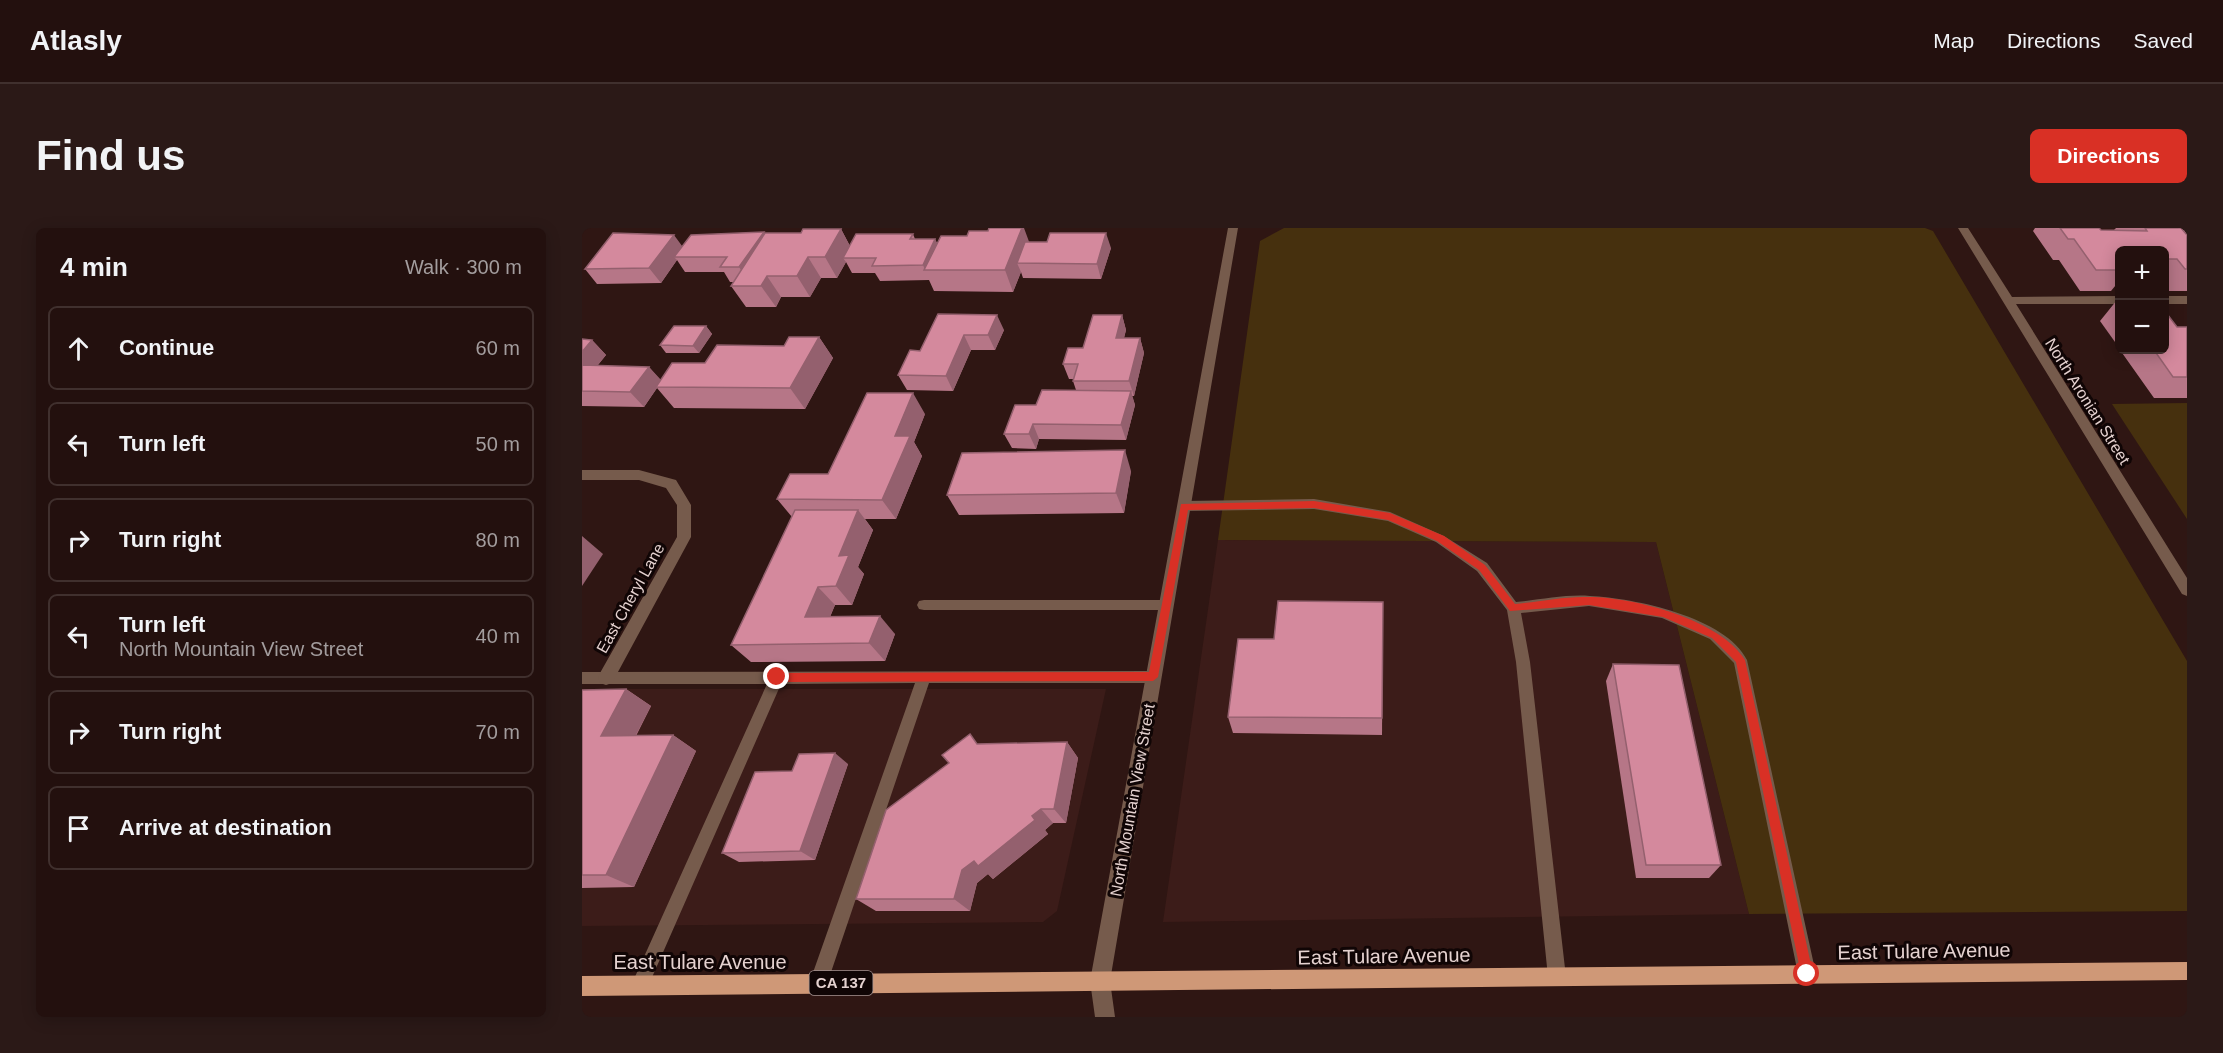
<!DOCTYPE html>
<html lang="en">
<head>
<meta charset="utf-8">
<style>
  body { margin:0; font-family:Arial,sans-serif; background:#2b1917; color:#f1f3f6 }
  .controls { position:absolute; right:18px; top:18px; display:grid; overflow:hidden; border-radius:9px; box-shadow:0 3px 15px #0003 }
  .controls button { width:54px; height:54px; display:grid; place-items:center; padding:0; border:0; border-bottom:2px solid #40302e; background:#23100e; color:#f1f3f6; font:30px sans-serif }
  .stop { position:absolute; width:18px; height:18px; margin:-14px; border:4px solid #d93025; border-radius:50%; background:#fff }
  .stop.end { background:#d93025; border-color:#fff; box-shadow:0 2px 6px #0008 }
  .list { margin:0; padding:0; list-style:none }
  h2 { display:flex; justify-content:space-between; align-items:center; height:78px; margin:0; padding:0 24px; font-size:26px }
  h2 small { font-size:20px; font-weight:400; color:#a39d9e }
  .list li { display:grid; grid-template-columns:39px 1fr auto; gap:18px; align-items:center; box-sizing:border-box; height:84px; margin:0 12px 12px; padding:0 12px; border:2px solid #40302e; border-radius:9px }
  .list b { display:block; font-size:22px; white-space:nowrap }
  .list p { margin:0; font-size:20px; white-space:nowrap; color:#a39d9e }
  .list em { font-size:20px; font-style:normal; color:#a39d9e }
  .icon { flex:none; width:33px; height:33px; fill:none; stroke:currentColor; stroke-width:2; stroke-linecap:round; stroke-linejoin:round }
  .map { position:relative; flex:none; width:1605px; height:789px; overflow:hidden; border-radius:9px }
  header { display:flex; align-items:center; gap:36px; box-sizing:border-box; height:84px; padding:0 30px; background:#23100e; border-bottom:2px solid #40302e }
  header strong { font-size:28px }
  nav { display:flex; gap:33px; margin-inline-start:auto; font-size:21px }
  .intro { display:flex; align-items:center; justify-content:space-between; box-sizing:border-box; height:144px; padding:0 36px }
  h1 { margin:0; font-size:42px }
  .button { padding:15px 27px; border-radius:9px; background:#d93025; color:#fff; font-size:21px; font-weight:700 }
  main { display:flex; gap:36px; padding:0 36px }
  aside { flex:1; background:#23100e; border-radius:9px; box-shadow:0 3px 15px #0003 }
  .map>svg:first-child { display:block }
  .built { fill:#3c1c19 }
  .green { fill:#46300e }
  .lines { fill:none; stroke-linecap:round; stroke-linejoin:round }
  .lane { fill:#765b4c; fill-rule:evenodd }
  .street { fill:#765b4c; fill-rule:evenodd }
  .primary { fill:#cf9877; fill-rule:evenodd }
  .wall { fill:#b67687 }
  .shaded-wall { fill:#94606e }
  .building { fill:#d4899d; stroke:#94606e; stroke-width:1.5 }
  .route { fill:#d93025 }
  .labels { text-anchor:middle; stroke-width:6; stroke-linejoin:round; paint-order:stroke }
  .shield { fill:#100505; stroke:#a59493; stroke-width:1.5 }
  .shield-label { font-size:15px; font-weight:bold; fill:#e5d2d0 }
  .street-label { font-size:16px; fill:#e5d2d0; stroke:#100505 }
  .near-street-label { font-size:20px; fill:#e5d2d0; stroke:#100505 }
</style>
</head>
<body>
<header>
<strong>Atlasly</strong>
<nav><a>Map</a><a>Directions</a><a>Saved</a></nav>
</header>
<div class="intro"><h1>Find us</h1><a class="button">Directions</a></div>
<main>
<aside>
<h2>4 min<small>Walk · 300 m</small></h2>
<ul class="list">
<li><svg class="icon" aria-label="ahead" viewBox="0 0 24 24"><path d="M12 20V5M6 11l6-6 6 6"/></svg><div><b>Continue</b></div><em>60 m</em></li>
<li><svg class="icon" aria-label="left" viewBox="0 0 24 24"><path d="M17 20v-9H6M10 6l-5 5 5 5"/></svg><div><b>Turn left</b></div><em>50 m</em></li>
<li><svg class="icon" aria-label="right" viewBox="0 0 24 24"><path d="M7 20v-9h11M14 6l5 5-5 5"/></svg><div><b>Turn right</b></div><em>80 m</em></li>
<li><svg class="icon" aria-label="left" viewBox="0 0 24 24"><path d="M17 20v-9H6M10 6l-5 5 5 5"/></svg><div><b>Turn left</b><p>North Mountain View Street</p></div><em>40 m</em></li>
<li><svg class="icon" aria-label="right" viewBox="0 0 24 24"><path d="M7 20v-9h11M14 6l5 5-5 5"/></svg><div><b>Turn right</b></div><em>70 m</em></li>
<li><svg class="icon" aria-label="arrive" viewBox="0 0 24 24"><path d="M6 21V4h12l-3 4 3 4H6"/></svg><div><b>Arrive at destination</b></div></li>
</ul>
</aside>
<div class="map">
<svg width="1605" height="789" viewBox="0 0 1605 789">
  <rect width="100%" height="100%" fill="#2f1613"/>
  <g class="built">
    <polygon points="636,312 1074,314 1167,686 581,694"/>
    <polygon points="0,461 524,461 475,683 461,694 0,698"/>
  </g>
  <g class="green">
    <polygon points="702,0 1343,0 1351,3 1605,433 1605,683 1167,686 1074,314 636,312 678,13"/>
    <polygon points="1605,175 1605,291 1530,176"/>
  </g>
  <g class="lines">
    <g class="lane">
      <path d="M 732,271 L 808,284 L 862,308 L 905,335 L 934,374 C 958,372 984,366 1008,368 C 1052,370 1144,389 1165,432 L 1234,746 L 1231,752 L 1225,755 L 1219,752 L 1216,746 L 1152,435 L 1128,411 L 1080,390 L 1007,378 L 939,385 L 948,434 L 984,749 L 981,755 L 975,758 L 969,755 L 966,749 L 934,434 L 925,382 L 895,343 L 854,314 L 806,293 L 732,281 L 602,283 L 596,278 L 602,273 Z"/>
      <polygon points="342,372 584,372 589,373 591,377 589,381 584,382 342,382 337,381 335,377 337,373"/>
      <polygon points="571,443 576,445 578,449 576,453 571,455 347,455 245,756 242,762 236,765 230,762 227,756 333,455 199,456 64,763 58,766 52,763 49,757 52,751 185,456 0,456 0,444"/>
    </g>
    <g class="street">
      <polygon points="646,0 656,0 528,753 533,789 513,789 508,753"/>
      <polygon points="1376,0 1386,0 1430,69 1538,68 1538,76 1434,76 1605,350 1605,368 1600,366"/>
      <rect x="1582" y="68" width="23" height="8"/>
      <polygon points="0,242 57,242 94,252 109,277 109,309 30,455 24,457 18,455 16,450 18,445 95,309 95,277 84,260 57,252 0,252"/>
    </g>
    <polygon class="primary" points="1605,734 1605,752 0,768 0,748"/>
  </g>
  <g class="wall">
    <polygon points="1453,0 1517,0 1519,2 1532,2 1534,0 1605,0 1605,63 1585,63 1582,59 1582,22 1538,22 1538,52 1529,63 1498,63 1477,32 1471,32 1451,3"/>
    <polygon points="259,1 268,18 331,6 333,11 353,11 355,15 447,14 529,20 519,51 441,50 439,44 431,64 352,63 347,52 298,53 293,45 270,45 264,34 255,50 239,50 228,69 199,69 194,79 164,79 149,58 152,54 148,54 142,44 103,44 95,32 79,55 15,56 3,41 100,18 183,5 219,5"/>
    <polygon points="1535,72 1538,72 1538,121 1518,93"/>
    <polygon points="356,86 422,102 413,122 389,122 371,163 325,162 316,147 338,123"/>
    <polygon points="540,87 544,102 542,110 558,110 562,125 552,168 550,168 553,177 544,212 457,211 454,221 430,220 422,206 454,177 494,162 491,153 492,151 487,151 481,136"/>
    <polygon points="124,98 130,106 117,125 84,125 78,117"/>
    <polygon points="1595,99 1605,99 1605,170 1572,170 1538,122 1582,122"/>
    <polygon points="237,109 251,130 223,181 92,180 75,160 62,179 0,178 0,111 10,112 24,127 15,138 67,139 78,152 123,135 202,118"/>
    <polygon points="343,186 332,214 340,228 314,291 283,291 291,302 276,339 282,346 270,377 253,377 248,389 313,406 303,433 169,434 149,417 210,289 195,271 246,246"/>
    <polygon points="549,243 542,285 377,287 365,267"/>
    <polygon points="801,374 800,507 651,505 646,489 692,411"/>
    <polygon points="1031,436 1139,637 1127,650 1054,650 1024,453"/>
    <polygon points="44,461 69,478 54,508 91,507 114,523 52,659 0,660 0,462"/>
    <polygon points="485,514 496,530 484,595 471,595 463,602 466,606 411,651 406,646 395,655 388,683 294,683 274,671 396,516"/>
    <polygon points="266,536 233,632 157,634 140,625 210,543"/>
  </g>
  <g class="shaded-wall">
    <polygon points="440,0 442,0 449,19 435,35 439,44 431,64 423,42"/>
    <polygon points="259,1 270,22 261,30 264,34 255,50 243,29"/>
    <polygon points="182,4 191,19 167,54 157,39"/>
    <polygon points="524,5 529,20 519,51 515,36"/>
    <polygon points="92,7 103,22 92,29 95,32 79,55 67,40"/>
    <polygon points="353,11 360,26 343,42 341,37"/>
    <polygon points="226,29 239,50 228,69 215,48"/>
    <polygon points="185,48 199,69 194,79 179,58"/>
    <polygon points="415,87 422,102 413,122 406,107"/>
    <polygon points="540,87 544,102 538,125 534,110"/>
    <polygon points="124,98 130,106 117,125 111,118"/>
    <polygon points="382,107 389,122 371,163 364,148"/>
    <polygon points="237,109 251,130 223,181 208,160"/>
    <polygon points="558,110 562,125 552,168 547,153"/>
    <polygon points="10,112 24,127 4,152 0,148 0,124"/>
    <polygon points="67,139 80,153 74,159 75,160 62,179 48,164"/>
    <polygon points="549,163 553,177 544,212 539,197"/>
    <polygon points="331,165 343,186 332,214 340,228 314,291 300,272 313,208"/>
    <polygon points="451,196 457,211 454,221 447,206"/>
    <polygon points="543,222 549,243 542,285 534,265"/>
    <polygon points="276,282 291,302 276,339 282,346 270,377 254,358 257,328"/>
    <polygon points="0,308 21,326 0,358"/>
    <polygon points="236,359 253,377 240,407 223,389"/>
    <polygon points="298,388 313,406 303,433 287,415"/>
    <polygon points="44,461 69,478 45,524 19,508"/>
    <polygon points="91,507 114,523 52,659 24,647"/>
    <polygon points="485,514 496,530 484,595 472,581"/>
    <polygon points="253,525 266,536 233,632 218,623"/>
    <polygon points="459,581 471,595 463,602 466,606 411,651 406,646 395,655 388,683 372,671 380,642"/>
  </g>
  <g class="building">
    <polygon points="407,0 440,0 423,42 342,42 359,8 385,8 387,3 406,3"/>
    <polygon points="1478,0 1517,0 1519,2 1565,3 1563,0 1599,0 1605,7 1605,41 1603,41 1595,31 1582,31 1582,22 1538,22 1538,42 1514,42 1492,11 1486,11"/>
    <polygon points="221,1 259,1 243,29 226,29 215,48 185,48 179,58 149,58 183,5 219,5"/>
    <polygon points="182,4 157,39 138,39 145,29 92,29 109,7"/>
    <polygon points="31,5 92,7 67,40 3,41"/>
    <polygon points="468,5 524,5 515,36 435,35 443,14 465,14"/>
    <polygon points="274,6 331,6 328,11 353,11 341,37 290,38 294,30 261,30"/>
    <polygon points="1582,82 1595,99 1605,99 1605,149 1591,149 1572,122 1582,122"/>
    <polygon points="356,86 415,87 406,107 382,107 364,148 316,147 328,122 338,123"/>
    <polygon points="511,87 540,87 534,110 558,110 547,153 491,153 496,136 481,136 486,120 501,120"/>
    <polygon points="92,98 124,98 111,118 78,117"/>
    <polygon points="207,109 237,109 208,160 74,159 90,135 123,135 135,117 202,118"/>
    <polygon points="0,111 10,112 0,124"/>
    <polygon points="0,137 67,139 48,164 0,163"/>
    <polygon points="460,162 549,163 539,197 451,196 447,206 422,206 433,177 454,177"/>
    <polygon points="285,165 331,165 313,208 328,208 300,272 195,271 208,246 246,246"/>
    <polygon points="543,222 534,265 365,267 380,225"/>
    <polygon points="213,282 276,282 257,328 267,327 254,358 236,359 223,389 298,388 287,415 149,417"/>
    <polygon points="696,373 801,374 800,490 646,489 656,411 692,411"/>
    <polygon points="1031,436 1097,437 1139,637 1064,637"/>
    <polygon points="44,461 19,508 91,507 24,647 0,647 0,462"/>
    <polygon points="388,506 395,516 485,514 472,581 459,581 450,588 453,592 396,638 392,633 380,642 372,671 274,671 304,582 367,535 360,527"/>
    <polygon points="253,525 218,623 140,625 173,544 210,543 217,526"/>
  </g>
  <path class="route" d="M 732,273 L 808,285 L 862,308 L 903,337 L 933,376 C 957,374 983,368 1007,369 C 1052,369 1139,392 1163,432 L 1231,746 L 1229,751 L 1225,752 L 1219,746 L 1154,434 L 1130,410 L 1081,389 L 1007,377 L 928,383 L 897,342 L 855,313 L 806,292 L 732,280 L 606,282 L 576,449 L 571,453 L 195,454 L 190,449 L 195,445 L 567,444 L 599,276 Z"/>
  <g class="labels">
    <rect class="shield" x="227.5" y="743" width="63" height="24" rx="4.5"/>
    <g class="shield-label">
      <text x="259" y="760">CA 137</text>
    </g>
    <g class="street-label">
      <text transform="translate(1506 173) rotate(58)" y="6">North Aronian Street</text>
      <text transform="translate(48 370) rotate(-61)" y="6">East Cheryl Lane</text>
      <text transform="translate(550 572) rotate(-80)" y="6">North Mountain View Street</text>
    </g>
    <g class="near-street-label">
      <text transform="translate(1342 723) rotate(-1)" y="7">East Tulare Avenue</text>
      <text transform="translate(802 728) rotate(-1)" y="7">East Tulare Avenue</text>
      <text x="118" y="741">East Tulare Avenue</text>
    </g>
  </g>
</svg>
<div class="controls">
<button>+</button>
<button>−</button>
</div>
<div class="stop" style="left:1225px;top:746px"></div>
<div class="stop end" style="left:195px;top:449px"></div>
</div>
</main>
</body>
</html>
